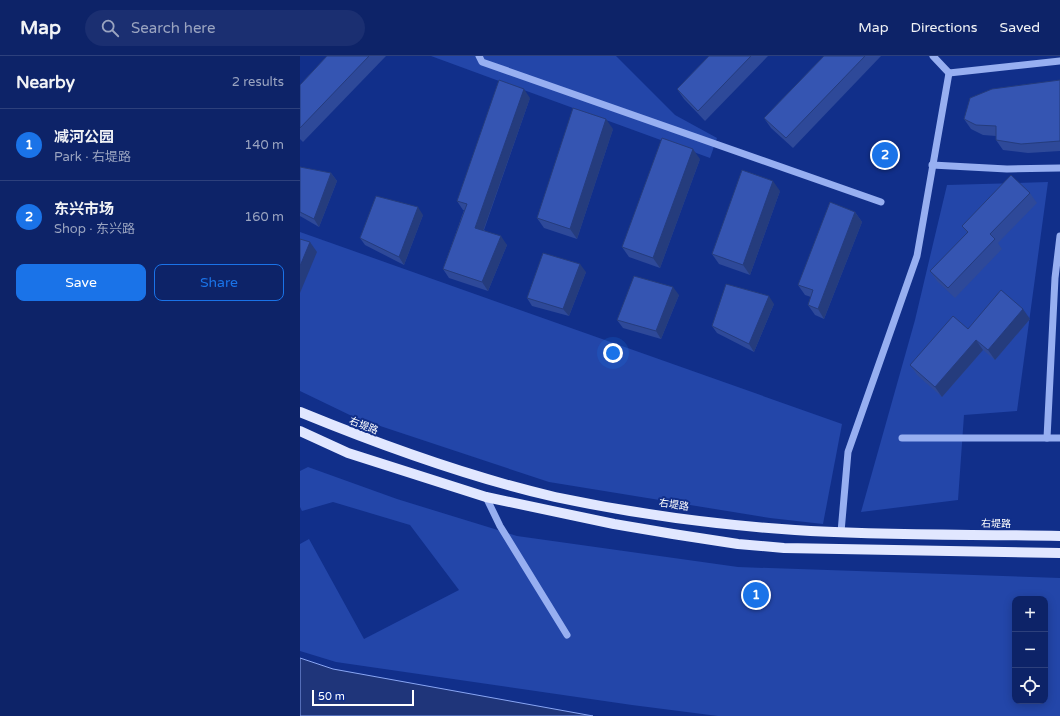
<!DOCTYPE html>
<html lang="en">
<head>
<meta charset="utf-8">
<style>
  body { margin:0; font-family:"Varela Round","Noto Sans SC",sans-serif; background:#1b2f71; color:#f1f3f6 }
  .controls { position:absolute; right:12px; bottom:12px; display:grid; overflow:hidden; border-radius:8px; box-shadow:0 2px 10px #0003 }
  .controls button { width:36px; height:36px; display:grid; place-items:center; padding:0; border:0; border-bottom:1px solid #2d407c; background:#0d2368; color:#f1f3f6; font:20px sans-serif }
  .scale { position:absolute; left:12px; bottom:10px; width:102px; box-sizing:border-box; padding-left:4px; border:2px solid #fff; border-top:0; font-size:11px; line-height:14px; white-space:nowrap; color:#fff; -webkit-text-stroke:3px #112f8a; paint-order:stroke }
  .you { position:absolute; left:313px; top:297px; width:14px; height:14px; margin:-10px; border:3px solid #fff; border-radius:50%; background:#1a73e8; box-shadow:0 0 0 6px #1a73e833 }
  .badge { display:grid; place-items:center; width:26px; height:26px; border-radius:50%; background:#1a73e8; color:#fff; font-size:13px; font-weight:700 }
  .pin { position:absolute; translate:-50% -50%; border:2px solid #fff; box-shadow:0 1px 4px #0006 }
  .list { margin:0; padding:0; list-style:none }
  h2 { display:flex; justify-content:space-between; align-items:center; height:52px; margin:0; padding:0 16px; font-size:17px }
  h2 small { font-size:13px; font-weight:400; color:#9aa4c0 }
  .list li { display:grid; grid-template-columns:26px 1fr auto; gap:12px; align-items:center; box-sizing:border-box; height:72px; padding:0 16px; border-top:1px solid #2d407c }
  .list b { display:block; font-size:15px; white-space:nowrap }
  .list p { margin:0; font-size:13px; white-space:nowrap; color:#9aa4c0 }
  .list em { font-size:13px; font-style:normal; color:#9aa4c0 }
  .actions { display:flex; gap:8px; padding:12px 16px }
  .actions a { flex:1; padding:9px 0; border:1px solid #1a73e8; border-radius:8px; text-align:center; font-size:14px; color:#1a73e8 }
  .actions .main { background:#1a73e8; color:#fff }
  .icon { flex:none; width:22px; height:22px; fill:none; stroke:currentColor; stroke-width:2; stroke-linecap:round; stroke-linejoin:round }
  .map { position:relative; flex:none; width:760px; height:660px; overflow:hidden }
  header { display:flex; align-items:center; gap:24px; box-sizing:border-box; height:56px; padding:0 20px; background:#0d2368; border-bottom:1px solid #2d407c }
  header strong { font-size:19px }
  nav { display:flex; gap:22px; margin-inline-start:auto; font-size:14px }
  .search { width:280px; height:36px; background:#1b2f71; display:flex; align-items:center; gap:10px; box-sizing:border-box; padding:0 14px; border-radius:22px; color:#9aa4c0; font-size:15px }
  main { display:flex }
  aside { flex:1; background:#0d2368 }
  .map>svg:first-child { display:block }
  .green { fill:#2346a9; fill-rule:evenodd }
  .water { fill:#1f357a; stroke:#89a6f4 }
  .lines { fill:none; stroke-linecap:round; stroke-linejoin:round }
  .minor { stroke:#97aff1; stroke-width:7 }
  .major { stroke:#e1e7ff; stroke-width:10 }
  .wall { fill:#2e4999 }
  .shaded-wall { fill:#253c7d }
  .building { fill:#3555b2; stroke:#253c7d }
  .labels { text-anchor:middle; stroke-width:4; stroke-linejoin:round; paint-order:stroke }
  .street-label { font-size:10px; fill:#fff; stroke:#112f8a }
</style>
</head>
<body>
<header>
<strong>Map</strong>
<div class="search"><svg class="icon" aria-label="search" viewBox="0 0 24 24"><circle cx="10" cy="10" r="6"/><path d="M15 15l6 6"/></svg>Search here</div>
<nav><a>Map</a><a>Directions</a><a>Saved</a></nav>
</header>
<main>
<aside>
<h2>Nearby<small>2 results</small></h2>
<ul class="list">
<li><span class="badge">1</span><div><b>减河公园</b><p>Park · 右堤路</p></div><em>140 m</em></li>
<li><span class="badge">2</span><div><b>东兴市场</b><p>Shop · 东兴路</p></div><em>160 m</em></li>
</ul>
<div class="actions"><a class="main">Save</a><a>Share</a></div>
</aside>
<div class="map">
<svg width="760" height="660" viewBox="0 0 760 660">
  <rect width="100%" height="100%" fill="#112f8a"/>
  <g class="green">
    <polygon points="131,0 316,0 375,59 417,82 410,102"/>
    <polygon points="748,126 717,355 664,359 658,444 561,456 615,264 647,129"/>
    <polygon points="0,176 542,368 523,468 470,462 249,426 56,362 0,335"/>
    <path d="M 8,411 L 97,443 L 217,480 L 438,511 L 760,522 L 760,660 L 418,660 L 332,649 L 36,606 L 0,595 L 0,488 L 9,483 L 64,583 L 159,534 L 110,469 L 33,446 L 2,455 L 0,451 L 0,415 ZM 715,543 L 745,543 L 745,645 L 715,645 Z"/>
  </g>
  <polygon class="water" points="0,602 33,613 293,660 0,660"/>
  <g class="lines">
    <g class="minor">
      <polyline points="179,0 182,6 581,146"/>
      <polyline points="633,0 649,17 760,5"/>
      <polyline points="632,109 707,113 760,112"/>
      <polyline points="602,382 760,382"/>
      <polyline points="747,382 755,222 760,180"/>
      <polyline points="186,441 200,470 267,579"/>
      <polyline points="541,476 548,396 617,200 649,17"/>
    </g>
    <g class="major">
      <path d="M 0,356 C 83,390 168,421 255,441 C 331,457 418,469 495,474 C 583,480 672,478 760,480"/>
      <polyline points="0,375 48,397 186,441 314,468 373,478 438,488 484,492 760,497"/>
    </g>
  </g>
  <g class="wall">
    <polygon points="27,0 86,0 3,86 0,83 0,29"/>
    <polygon points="409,0 468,0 405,65 384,43 377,33"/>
    <polygon points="524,0 581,0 493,92 471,72 464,62"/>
    <polygon points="760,24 760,95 728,97 703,94 696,84 696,80 683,79 671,73 664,63"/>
    <polygon points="230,42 184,174 207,189 188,235 149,222 143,213 164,154 163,154 157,145"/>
    <polygon points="313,73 277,183 244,172 237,162"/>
    <polygon points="400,103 360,212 329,201 322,191"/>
    <polygon points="0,111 31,117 37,125 19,171 0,160"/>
    <polygon points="480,135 450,219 419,208 412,198"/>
    <polygon points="730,137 737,147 698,187 702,193 655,242 637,225 630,215 667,177 662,170"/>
    <polygon points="555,156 562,166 524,263 515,259 508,249 511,241 505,239 498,229"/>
    <polygon points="123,159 104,209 65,189 60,182"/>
    <polygon points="286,216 269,260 232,250 227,242"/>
    <polygon points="379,239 361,283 323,272 317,264"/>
    <polygon points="474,248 454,296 417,277 412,270"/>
    <polygon points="730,263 695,304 683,294 642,341 617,319 610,309 668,273"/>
  </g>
  <g class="shaded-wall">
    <polygon points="224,33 230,42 181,181 175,172"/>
    <polygon points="306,63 313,73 277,183 270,173"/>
    <polygon points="393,93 400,103 360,212 353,202"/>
    <polygon points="31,117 37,125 19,171 14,163"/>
    <polygon points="473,125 480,135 450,219 443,209"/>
    <polygon points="118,151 123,159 104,209 99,201"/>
    <polygon points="555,156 562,166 524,263 518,253"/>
    <polygon points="201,180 207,189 188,235 182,226"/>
    <polygon points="10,186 17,196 0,237 0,210"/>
    <polygon points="280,208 286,216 269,260 263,253"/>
    <polygon points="373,231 379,239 361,283 356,275"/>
    <polygon points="469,240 474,248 454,296 449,288"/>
    <polygon points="723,253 730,263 695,304 688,294"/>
    <polygon points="676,284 683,294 642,341 635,331"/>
  </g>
  <g class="building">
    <polygon points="27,0 69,0 0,72 0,29"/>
    <polygon points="409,0 451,0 398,55 377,33"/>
    <polygon points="524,0 565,0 486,82 464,62"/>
    <polygon points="199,24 224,33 175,172 201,180 182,226 143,213 167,148 157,145"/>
    <polygon points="760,24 760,85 721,88 696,84 696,70 676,69 664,63 670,42 692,33"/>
    <polygon points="273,52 306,63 270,173 237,162"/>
    <polygon points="362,82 393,93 353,202 322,191"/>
    <polygon points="0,111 31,117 14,163 0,156"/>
    <polygon points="442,114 473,125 443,209 412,198"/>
    <polygon points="711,119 730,137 690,178 695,183 648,232 630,215 668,176 662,170"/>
    <polygon points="76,140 118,151 99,201 60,182"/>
    <polygon points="530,146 555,156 518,253 508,249 513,234 498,229"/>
    <polygon points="0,183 10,186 0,210"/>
    <polygon points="243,197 280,208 263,253 227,242"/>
    <polygon points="334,220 373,231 356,275 317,264"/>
    <polygon points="426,228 469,240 449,288 412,270"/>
    <polygon points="701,234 723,253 688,294 676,284 635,331 610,309 653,260 668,273"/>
  </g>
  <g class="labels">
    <g class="street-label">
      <text transform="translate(64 369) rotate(21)" y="4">右堤路</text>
      <text transform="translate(374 448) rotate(8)" y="4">右堤路</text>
      <text transform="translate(696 467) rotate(1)" y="4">右堤路</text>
    </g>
  </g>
</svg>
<div class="controls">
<button>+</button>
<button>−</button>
<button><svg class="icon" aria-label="locate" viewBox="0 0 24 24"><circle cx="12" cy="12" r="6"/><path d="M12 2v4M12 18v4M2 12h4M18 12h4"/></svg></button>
</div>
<div class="scale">50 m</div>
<div class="you"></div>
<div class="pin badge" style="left:456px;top:539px">1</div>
<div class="pin badge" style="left:585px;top:99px">2</div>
</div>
</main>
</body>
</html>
